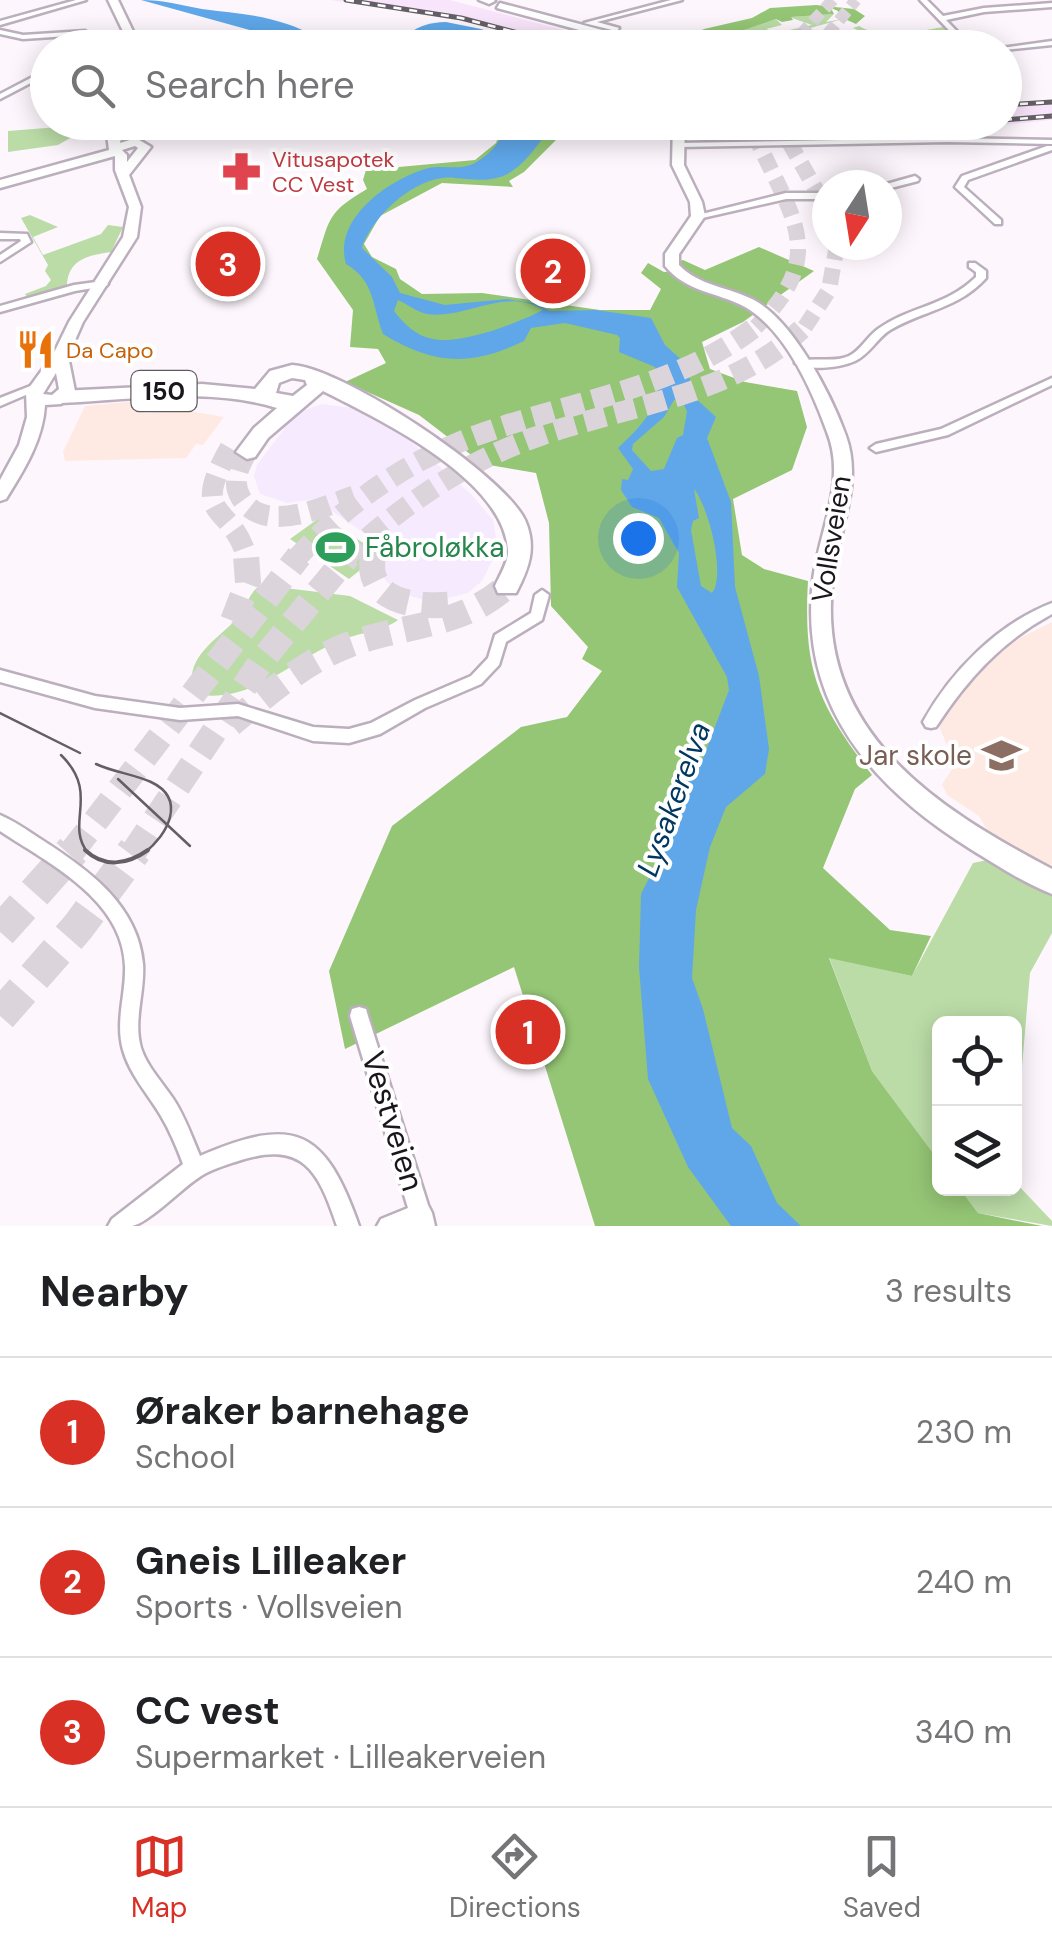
<!DOCTYPE html>
<html lang="en">
<head>
<meta charset="utf-8">
<style>
  body { margin:0; font-family:"DM Sans",sans-serif; background:#f2f2f2; color:#202124 }
  .controls { position:absolute; right:30px; bottom:30px; display:grid; overflow:hidden; border-radius:15px; box-shadow:0 5px 25px #0003 }
  .controls button { width:90px; height:90px; display:grid; place-items:center; padding:0; border:0; border-bottom:2px solid #e0e0e0; background:#fff; color:#202124; font:50px sans-serif }
  .compass { position:absolute; left:812px; top:170px; width:90px; height:90px; border-radius:50%; background:#fff; box-shadow:0 5px 25px #0003; rotate:192deg }
  .you { position:absolute; left:638px; top:538px; width:35px; height:35px; margin:-25px; border:8px solid #fff; border-radius:50%; background:#1a73e8; box-shadow:0 0 0 15px #1a73e833 }
  .badge { display:grid; place-items:center; width:65px; height:65px; border-radius:50%; background:#d93025; color:#fff; font-size:32px; font-weight:700 }
  .pin { position:absolute; translate:-50% -50%; border:5px solid #fff; box-shadow:0 2px 10px #0006 }
  .list { margin:0; padding:0; list-style:none }
  h2 { display:flex; justify-content:space-between; align-items:center; height:130px; margin:0; padding:0 40px; font-size:42px }
  h2 small { font-size:32px; font-weight:400; color:#757577 }
  .list li { display:grid; grid-template-columns:65px 1fr auto; gap:30px; align-items:center; box-sizing:border-box; height:150px; padding:0 40px; border-top:2px solid #e0e0e0 }
  .list b { display:block; font-size:38px; white-space:nowrap }
  .list p { margin:0; font-size:32px; white-space:nowrap; color:#757577 }
  .list em { font-size:32px; font-style:normal; color:#757577 }
  .icon { flex:none; width:55px; height:55px; fill:none; stroke:currentColor; stroke-width:2; stroke-linecap:round; stroke-linejoin:round }
  .map { position:relative; flex:none; width:1052px; height:1226px; overflow:hidden }
  .search { position:absolute; background:#fff; box-shadow:0 5px 25px #0003; left:30px; right:30px; top:30px; height:110px; display:flex; align-items:center; gap:25px; box-sizing:border-box; padding:0 35px; border-radius:55px; color:#757577; font-size:38px }
  .sheet { height:580px; background:#fff }
  nav { display:flex; justify-content:space-around; align-items:center; box-sizing:border-box; height:140px; border-top:2px solid #e0e0e0; background:#fff; font-size:28px; color:#757577 }
  nav a { display:grid; justify-items:center; gap:5px }
  nav .on { color:#d93025 }
  .map>svg:first-child { display:block }
  .commercial { fill:#f6eaff }
  .built { fill:#f9e5fb }
  .education { fill:#ffeae3 }
  .green { fill:#bbdca7 }
  .forest { fill:#95c675 }
  .water { fill:#5fa7e9; fill-rule:evenodd }
  .lines { fill:none; stroke-linecap:round; stroke-linejoin:round }
  .highway-tunnel-far4 { stroke:#dbd5db; stroke-width:12; stroke-dasharray:12 6; stroke-linecap:butt }
  .highway-tunnel-far3 { stroke:#dbd5db; stroke-width:16; stroke-dasharray:16 9; stroke-linecap:butt }
  .highway-tunnel-far2 { stroke:#dbd5db; stroke-width:21; stroke-dasharray:21 10; stroke-linecap:butt }
  .highway-tunnel-far1 { stroke:#dbd5db; stroke-width:26; stroke-dasharray:26 14; stroke-linecap:butt }
  .highway-tunnel { stroke:#dbd5db; stroke-width:34; stroke-dasharray:34 18; stroke-linecap:butt }
  .street-casing { stroke:#bcafbd; stroke-width:5 }
  .secondary-casing { stroke:#bcafbd; stroke-width:5 }
  .highway-casing { stroke:#bcafbd; stroke-width:5 }
  .street { fill:#fff; fill-rule:evenodd }
  .secondary { fill:#fff; fill-rule:evenodd }
  .highway { fill:#fff; fill-rule:evenodd }
  .tram-far1 { stroke:#645f64; stroke-width:2.5 }
  .tram { stroke:#645f64; stroke-width:4 }
  .rail-casing { stroke:#645f64; stroke-width:5 }
  .rail { stroke:#fff; stroke-width:2.5; stroke-dasharray:8; stroke-linecap:butt }
  .labels { text-anchor:middle; stroke-width:8; stroke-linejoin:round; paint-order:stroke }
  .far-health-label { font-size:22px; fill:#be3a42; stroke:#fff; text-anchor:start }
  .far-food-label { font-size:22px; fill:#c56008; stroke:#fff; text-anchor:start }
  .shield { fill:#fff; stroke:#5f5c5f; stroke-width:2.5 }
  .shield-label { font-size:25px; font-weight:bold; fill:#1b161b }
  .street-label { font-size:28px; fill:#1b161b; stroke:#fff }
  .leisure-label { font-size:28px; fill:#27864d; stroke:#fff; text-anchor:start }
  .education-label { font-size:28px; fill:#785e54; stroke:#fff; text-anchor:end }
  .water-label { font-size:30px; font-style:italic; fill:#003862; stroke:#fff }
  .near-street-label { font-size:32px; fill:#1b161b; stroke:#fff }
</style>
</head>
<body>
<div class="map">
<svg width="1052" height="1226" viewBox="0 0 1052 1226">
  <rect width="100%" height="100%" fill="#fdf7fd"/>
  <polygon class="commercial" points="322,404 353,408 400,432 471,494 493,520 498,549 482,581 468,593 432,602 396,592 377,570 385,547 314,499 287,503 260,494 254,476 257,465 296,413"/>
  <g class="built">
    <polygon points="330,0 450,0 628,47 566,47 459,19"/>
    <polygon points="1052,100 1052,120 993,126 906,123 1004,122 1005,103"/>
  </g>
  <g class="education">
    <polygon points="138,401 144,413 190,411 224,417 203,445 196,444 186,458 65,461 63,452 85,406"/>
    <polygon points="1052,622 1052,882 1002,857 979,816 947,795 942,784 951,771 953,759 938,724 963,687 1006,645"/>
  </g>
  <g class="green">
    <path d="M 834,14 L 826,22 L 843,19 L 803,30 L 821,34 L 814,35 L 824,41 L 812,47 L 781,47 L 789,47 L 787,43 C 798,42 807,51 817,40 L 808,33 L 768,37 L 754,30 L 741,34 L 756,41 L 741,38 L 745,41 L 728,44 L 714,40 L 729,43 L 739,38 L 728,33 L 776,19 L 782,25 L 766,29 L 776,33 L 812,25 L 789,17 Z"/>
    <path d="M 859,26 C 888,42 913,31 944,27 L 948,33 L 945,34 L 950,35 L 933,41 L 936,39 L 930,34 L 912,37 L 931,42 L 928,46 L 933,47 L 888,43 L 886,47 L 874,47 L 875,44 L 867,41 L 870,36 L 853,28 Z"/>
    <polygon points="109,123 91,126 58,145 8,152 8,131"/>
    <path d="M 30,215 L 58,227 L 33,237 L 43,255 L 101,234 L 108,225 L 123,227 L 111,252 C 88,255 67,260 67,287 L 28,298 L 25,294 L 46,286 L 51,280 L 45,271 L 48,265 L 21,218 Z"/>
    <polygon points="322,516 380,554 349,579 290,539"/>
    <path d="M 261,585 L 350,596 L 398,620 C 384,631 357,633 339,641 C 295,659 252,702 201,695 L 192,688 C 187,654 219,639 238,617 C 247,606 249,592 261,585 Z"/>
    <polygon points="1002,857 1052,882 1052,933 1030,973 1019,1102 1015,1109 1014,1024 940,1024 939,1161 872,1071 829,957 912,976 973,863"/>
    <polygon points="1015,1182 1052,1221 1052,1226 978,1213 960,1189 1014,1188"/>
  </g>
  <g class="forest">
    <polygon points="816,5 854,9 865,16 856,24 838,16 838,11 831,8 834,14 791,17 793,20 782,22 776,19 714,40 698,38 705,33 700,31 704,29 752,18 770,8"/>
    <path d="M 574,122 L 524,172 L 509,181 L 513,187 L 442,183 L 380,216 L 364,244 L 372,257 L 396,269 L 400,279 L 422,294 L 482,293 L 600,310 L 650,310 L 661,289 L 641,273 L 648,263 L 664,272 L 678,271 L 677,262 L 683,260 L 705,270 L 759,247 L 814,271 L 743,322 L 702,342 L 710,369 L 745,382 L 797,391 L 807,427 L 792,470 L 733,499 L 742,555 L 764,569 L 808,581 C 803,672 818,704 872,775 L 855,789 L 823,868 L 890,930 L 931,936 L 912,976 L 829,958 L 872,1071 L 939,1161 L 940,1188 L 960,1189 L 978,1213 L 1042,1226 L 595,1226 L 514,967 L 345,1049 L 329,971 L 392,826 L 521,727 L 567,717 L 602,671 L 582,659 L 588,647 L 551,606 L 549,523 L 536,473 L 483,464 L 419,415 L 345,382 L 386,363 L 378,349 L 350,347 L 353,310 L 317,259 C 330,217 328,212 367,189 L 363,180 L 366,170 L 475,160 L 496,143 L 504,123 Z"/>
  </g>
  <g class="water">
    <path d="M 141,0 C 163,0 181,5 202,9 C 231,13 259,14 287,24 C 307,30 321,43 343,47 L 311,47 Z"/>
    <path d="M 446,22 L 481,29 L 533,47 L 502,47 L 443,30 L 422,34 L 421,42 L 412,47 L 385,47 C 412,37 411,23 446,22 Z"/>
    <path d="M 510,123 L 554,123 C 540,141 523,170 500,177 C 484,182 470,179 455,178 C 418,173 372,216 362,248 L 392,277 L 400,293 L 445,305 L 507,299 L 532,303 L 550,311 L 596,310 L 651,318 L 665,345 L 686,364 L 694,397 L 716,417 L 707,438 L 731,502 L 735,587 L 759,676 L 769,749 L 765,774 L 726,807 L 710,847 L 696,910 L 692,978 L 703,1009 L 732,1128 L 751,1146 L 777,1203 L 801,1226 L 731,1226 L 688,1167 L 648,1079 L 639,967 L 641,894 L 677,823 L 688,780 L 702,761 L 729,690 L 727,677 L 677,587 L 679,553 L 659,518 L 632,507 L 621,490 L 622,479 L 628,480 L 633,469 L 618,448 C 643,424 666,402 655,367 L 619,352 L 620,338 L 617,335 L 565,323 L 531,328 L 524,341 C 470,367 434,365 383,334 C 372,305 375,281 346,264 C 333,220 386,182 422,170 C 440,163 458,172 475,163 C 493,153 500,140 510,123 ZM 398,300 C 407,304 417,312 427,314 C 466,320 505,286 543,310 C 518,323 461,345 433,339 C 416,336 404,324 394,311 ZM 681,399 L 687,411 L 683,435 L 677,438 L 664,469 L 651,471 L 632,450 L 633,444 L 664,417 L 674,400 ZM 694,489 C 709,508 726,575 712,593 L 701,586 L 691,530 L 693,521 L 699,518 Z"/>
  </g>
  <g class="lines">
    <g class="highway-tunnel-far4">
      <polyline points="788,48 833,0"/>
      <polyline points="816,48 856,0"/>
      <polyline points="750,122 759,145"/>
      <polyline points="780,122 790,145"/>
    </g>
    <g class="highway-tunnel-far3">
      <polyline points="789,142 827,209"/>
      <path d="M 756,327 C 828,256 793,219 758,142"/>
      <polyline points="805,327 829,290 837,245"/>
    </g>
    <g class="highway-tunnel-far2">
      <path d="M 230,448 C 188,522 232,501 247,558"/>
      <path d="M 247,452 C 239,466 231,482 241,498 C 264,535 323,507 354,496"/>
      <path d="M 297,558 C 350,499 416,455 492,430 C 583,399 681,386 759,324"/>
      <path d="M 345,558 C 403,505 462,463 536,437 C 629,404 734,397 807,324"/>
      <polyline points="373,558 386,530"/>
    </g>
    <g class="highway-tunnel-far1">
      <path d="M 373,556 C 364,605 422,608 457,604"/>
      <polyline points="233,621 248,582 246,556"/>
      <path d="M 231,724 C 267,694 304,662 348,645 C 403,624 461,628 507,586"/>
      <polyline points="71,853 299,556"/>
      <polyline points="133,853 263,659 348,556"/>
    </g>
    <g class="highway-tunnel">
      <polyline points="0,932 73,850"/>
      <polyline points="0,1016 78,927 135,850"/>
    </g>
    <defs>
      <g id="street">
        <polygon points="76,0 86,0 0,25 0,21"/>
        <polygon points="671,0 682,0 597,22 619,28 613,36 608,35 612,30 584,23"/>
        <polygon points="920,0 927,0 943,16 984,8 1052,3 1052,7 984,12 946,20 973,48 966,48"/>
        <polygon points="0,30 23,35 85,31 93,37 87,48 80,48 86,37 83,35 23,39 0,34"/>
        <path d="M 800,32 L 825,37 L 827,45 L 824,48 L 814,48 L 820,44 L 820,39 C 784,33 749,49 714,47 Z"/>
        <polygon points="1052,41 1052,45 1004,50 1004,48 1001,48"/>
        <polygon points="48,69 48,74 0,99 0,94"/>
        <polygon points="948,138 1052,140 1052,144 948,142 679,147 675,145 679,143"/>
        <polygon points="1047,146 1052,146 1052,150 968,180 964,187 1001,220 1001,224 995,224 955,187 962,176"/>
        <polygon points="915,176 919,179 918,181 887,189 887,185 883,185"/>
        <polygon points="786,193 827,193 827,199 786,199 698,219 694,216"/>
        <polygon points="0,233 27,234 31,242 0,262 0,255 21,241 20,239 0,239"/>
        <path d="M 969,263 L 975,263 L 986,271 L 986,278 C 958,309 924,310 890,330 C 877,338 870,354 855,361 C 839,368 810,371 795,363 C 810,355 832,364 849,356 C 861,350 867,337 878,329 C 910,306 945,307 976,277 L 976,272 L 969,267 Z"/>
        <polygon points="103,281 108,284 106,286 75,291 0,312 0,306 74,285"/>
        <polygon points="1052,378 1052,385 948,435 876,452 870,448 876,444 941,429"/>
        <polygon points="38,383 44,386 42,388 0,406 0,398"/>
        <polygon points="542,590 549,595 542,620 506,642 499,665 481,684 425,708 380,734 349,743 313,741 238,716 180,720 95,708 0,682 0,670 95,696 180,708 238,704 313,727 349,729 371,723 415,700 471,676 488,658 495,635 531,613 535,595"/>
        <path d="M 1052,603 L 1052,614 C 1002,641 967,679 936,727 L 931,728 L 926,727 L 923,722 C 951,671 998,624 1052,603 Z"/>
        <path d="M 0,815 C 14,821 27,830 39,838 C 86,868 138,904 143,964 C 145,992 133,1020 141,1048 C 147,1067 163,1083 174,1100 C 185,1117 192,1137 200,1156 C 295,1115 325,1129 359,1226 L 337,1226 C 318,1170 303,1140 238,1161 C 226,1165 212,1169 201,1176 C 184,1186 149,1223 132,1226 C 125,1226 116,1226 108,1226 L 112,1219 L 183,1164 C 177,1148 170,1131 161,1116 C 148,1094 130,1075 123,1050 C 115,1021 126,994 125,966 C 123,899 48,863 0,831 Z"/>
        <polygon points="359,1007 366,1009 368,1016 428,1205 432,1213 435,1226 377,1226 381,1219 408,1208 350,1016 352,1009"/>
      </g>
      <g id="secondary">
        <polygon points="108,0 118,0 141,48 131,48"/>
        <polygon points="500,3 621,35 644,48 630,48 613,39 497,8"/>
        <path d="M 112,122 L 124,122 L 120,143 L 136,138 L 151,147 L 129,175 L 141,207 L 137,237 L 83,322 L 68,356 L 75,391 L 61,404 L 45,405 C 43,440 24,470 6,499 L 0,501 L 0,480 L 19,445 L 27,417 L 26,392 L 53,355 L 69,322 L 123,237 L 129,207 L 115,170 L 115,156 L 0,188 L 0,180 L 109,150 L 107,135 ZM 135,146 L 138,148 L 127,162 L 127,155 L 122,150 ZM 56,373 L 59,389 L 52,395 L 43,394 Z"/>
        <path d="M 673,122 L 685,122 L 684,165 L 702,202 L 705,216 L 679,254 L 679,265 C 699,286 729,287 754,300 C 793,321 831,394 846,436 C 863,483 839,530 833,577 C 813,729 934,807 1052,869 L 1052,894 C 1024,883 998,866 972,850 C 872,788 798,704 813,580 C 819,530 847,482 827,432 C 812,390 785,330 745,307 C 717,292 686,292 665,266 L 665,254 L 691,216 L 690,202 L 672,165 Z"/>
      </g>
      <g id="highway">
        <polygon points="479,0 494,0 495,1 489,4"/>
        <path d="M 292,365 C 341,367 502,473 525,520 C 537,547 529,568 516,593 L 498,593 L 495,586 C 500,575 509,561 508,550 C 503,478 380,420 323,391 L 268,438 L 255,457 L 247,459 L 236,452 L 254,428 L 277,408 C 209,387 131,400 61,403 L 51,397 L 61,391 L 202,384 L 255,389 L 270,371 ZM 292,378 L 305,380 L 307,385 L 293,396 L 276,393 L 279,383 Z"/>
      </g>
    </defs>
    <use href="#street" class="street-casing"/>
    <use href="#secondary" class="secondary-casing"/>
    <use href="#highway" class="highway-casing"/>
    <use href="#street" class="street"/>
    <use href="#secondary" class="secondary"/>
    <use href="#highway" class="highway"/>
    <g class="tram-far1">
      <polyline points="0,713 80,753"/>
      <path d="M 61,755 C 101,794 64,823 88,853"/>
      <path d="M 96,764 C 113,772 133,774 151,782 C 187,799 168,835 144,853"/>
      <polyline points="118,779 190,846"/>
    </g>
    <path class="tram" d="M 85,850 C 104,868 127,865 148,850"/>
    <defs>
      <g id="rail">
        <polyline points="346,0 461,18 576,48"/>
        <polyline points="564,37 602,48"/>
        <polyline points="1004,105 1052,102"/>
        <polyline points="1004,120 1052,116"/>
      </g>
    </defs>
    <use href="#rail" class="rail-casing"/>
    <use href="#rail" class="rail"/>
  </g>
  <defs>
    <symbol id="pharmacy-bare" viewBox="-9 -9 18 18"><path d="M-2-6h4v4h4v4h-4v4h-4v-4h-4v-4h4Z" fill="#e0444e" stroke="#fff" stroke-width="2.5" paint-order="stroke"/></symbol>
    <symbol id="restaurant-bare" viewBox="-9 -9 18 18"><path d="M-5-6h1v4h1v-4h1v4h1v-4h1v5L-1.5 .5V6h-2V.5L-5-1ZM5-6V6H3V1.5H1.5Q1.5-4 5-6Z" fill="#e8710a" stroke="#fff" stroke-width="2.5" paint-order="stroke"/></symbol>
    <symbol id="stadium-bare" viewBox="-9 -9 18 18"><path d="M0-5a6.5 5 0 1 0 0 10a6.5 5 0 1 0 0-10ZM-3.5-1.8h7v3.6h-7Z" fill="#2e9e5b" stroke="#fff" stroke-width="2.5" paint-order="stroke"/></symbol>
    <symbol id="school-bare" viewBox="-9 -9 18 18"><path d="M0-5L7-2L0 1L-7-2ZM-4 1L0 2.5L4 1V4Q0 6-4 4Z" fill="#8d6e63" stroke="#fff" stroke-width="2.5" paint-order="stroke"/></symbol>
  </defs>
  <g fill-rule="evenodd">
    <use href="#pharmacy-bare" x="214" y="144" width="55" height="55"/>
    <use href="#restaurant-bare" x="8" y="322" width="55" height="55"/>
    <use href="#stadium-bare" x="308" y="520" width="55" height="55"/>
    <use href="#school-bare" x="974" y="728" width="55" height="55"/>
  </g>
  <g class="labels">
    <g class="far-health-label">
      <text x="272" y="167">Vitusapotek<tspan x="272" dy="25">CC Vest</tspan></text>
    </g>
    <g class="far-food-label">
      <text x="66" y="358">Da Capo</text>
    </g>
    <rect class="shield" x="131.5" y="371" width="65" height="40" rx="8"/>
    <g class="shield-label">
      <text x="164" y="400">150</text>
    </g>
    <g class="street-label">
      <text transform="translate(831 539) rotate(-81)" y="10">Vollsveien</text>
    </g>
    <g class="leisure-label">
      <text x="365" y="557">Fåbroløkka</text>
    </g>
    <g class="education-label">
      <text x="972" y="765">Jar skole</text>
    </g>
    <g class="water-label">
      <text transform="translate(674 799) rotate(-70)" y="10">Lysakerelva</text>
    </g>
    <g class="near-street-label">
      <text transform="translate(393 1121) rotate(73)" y="11">Vestveien</text>
    </g>
  </g>
</svg>
<div class="controls">
<button><svg class="icon" aria-label="locate" viewBox="0 0 24 24"><circle cx="12" cy="12" r="6"/><path d="M12 2v4M12 18v4M2 12h4M18 12h4"/></svg></button>
<button><svg class="icon" aria-label="layers" viewBox="0 0 24 24"><path d="M12 4l9 5-9 5-9-5zM3 14l9 5 9-5"/></svg></button>
</div>
<svg class="compass" viewBox="-18 -18 36 36"><path d="M0-13l5 13h-10z" fill="#e53935"/><path d="M0 13l5-13h-10z" fill="#757577"/></svg>
<div class="you"></div>
<div class="pin badge" style="left:528px;top:1032px">1</div>
<div class="pin badge" style="left:553px;top:271px">2</div>
<div class="pin badge" style="left:228px;top:264px">3</div>
<div class="search"><svg class="icon" aria-label="search" viewBox="0 0 24 24"><circle cx="10" cy="10" r="6"/><path d="M15 15l6 6"/></svg>Search here</div>
</div>
<section class="sheet">
<h2>Nearby<small>3 results</small></h2>
<ul class="list">
<li><span class="badge">1</span><div><b>Øraker barnehage</b><p>School</p></div><em>230 m</em></li>
<li><span class="badge">2</span><div><b>Gneis Lilleaker</b><p>Sports · Vollsveien</p></div><em>240 m</em></li>
<li><span class="badge">3</span><div><b>CC vest</b><p>Supermarket · Lilleakerveien</p></div><em>340 m</em></li>
</ul>
</section>
<nav>
<a class="on"><svg class="icon" aria-label="map" viewBox="0 0 24 24"><path d="M3 6l6-2 6 2 6-2v14l-6 2-6-2-6 2zM9 4v14M15 6v14"/></svg>Map</a>
<a><svg class="icon" aria-label="directions" viewBox="0 0 24 24"><path d="M12 3l9 9-9 9-9-9zM9 14v-3h6M13 9l2 2-2 2"/></svg>Directions</a>
<a><svg class="icon" aria-label="saved" viewBox="0 0 24 24"><path d="M7 4h10v16l-5-4-5 4z"/></svg>Saved</a>
</nav>
</body>
</html>
